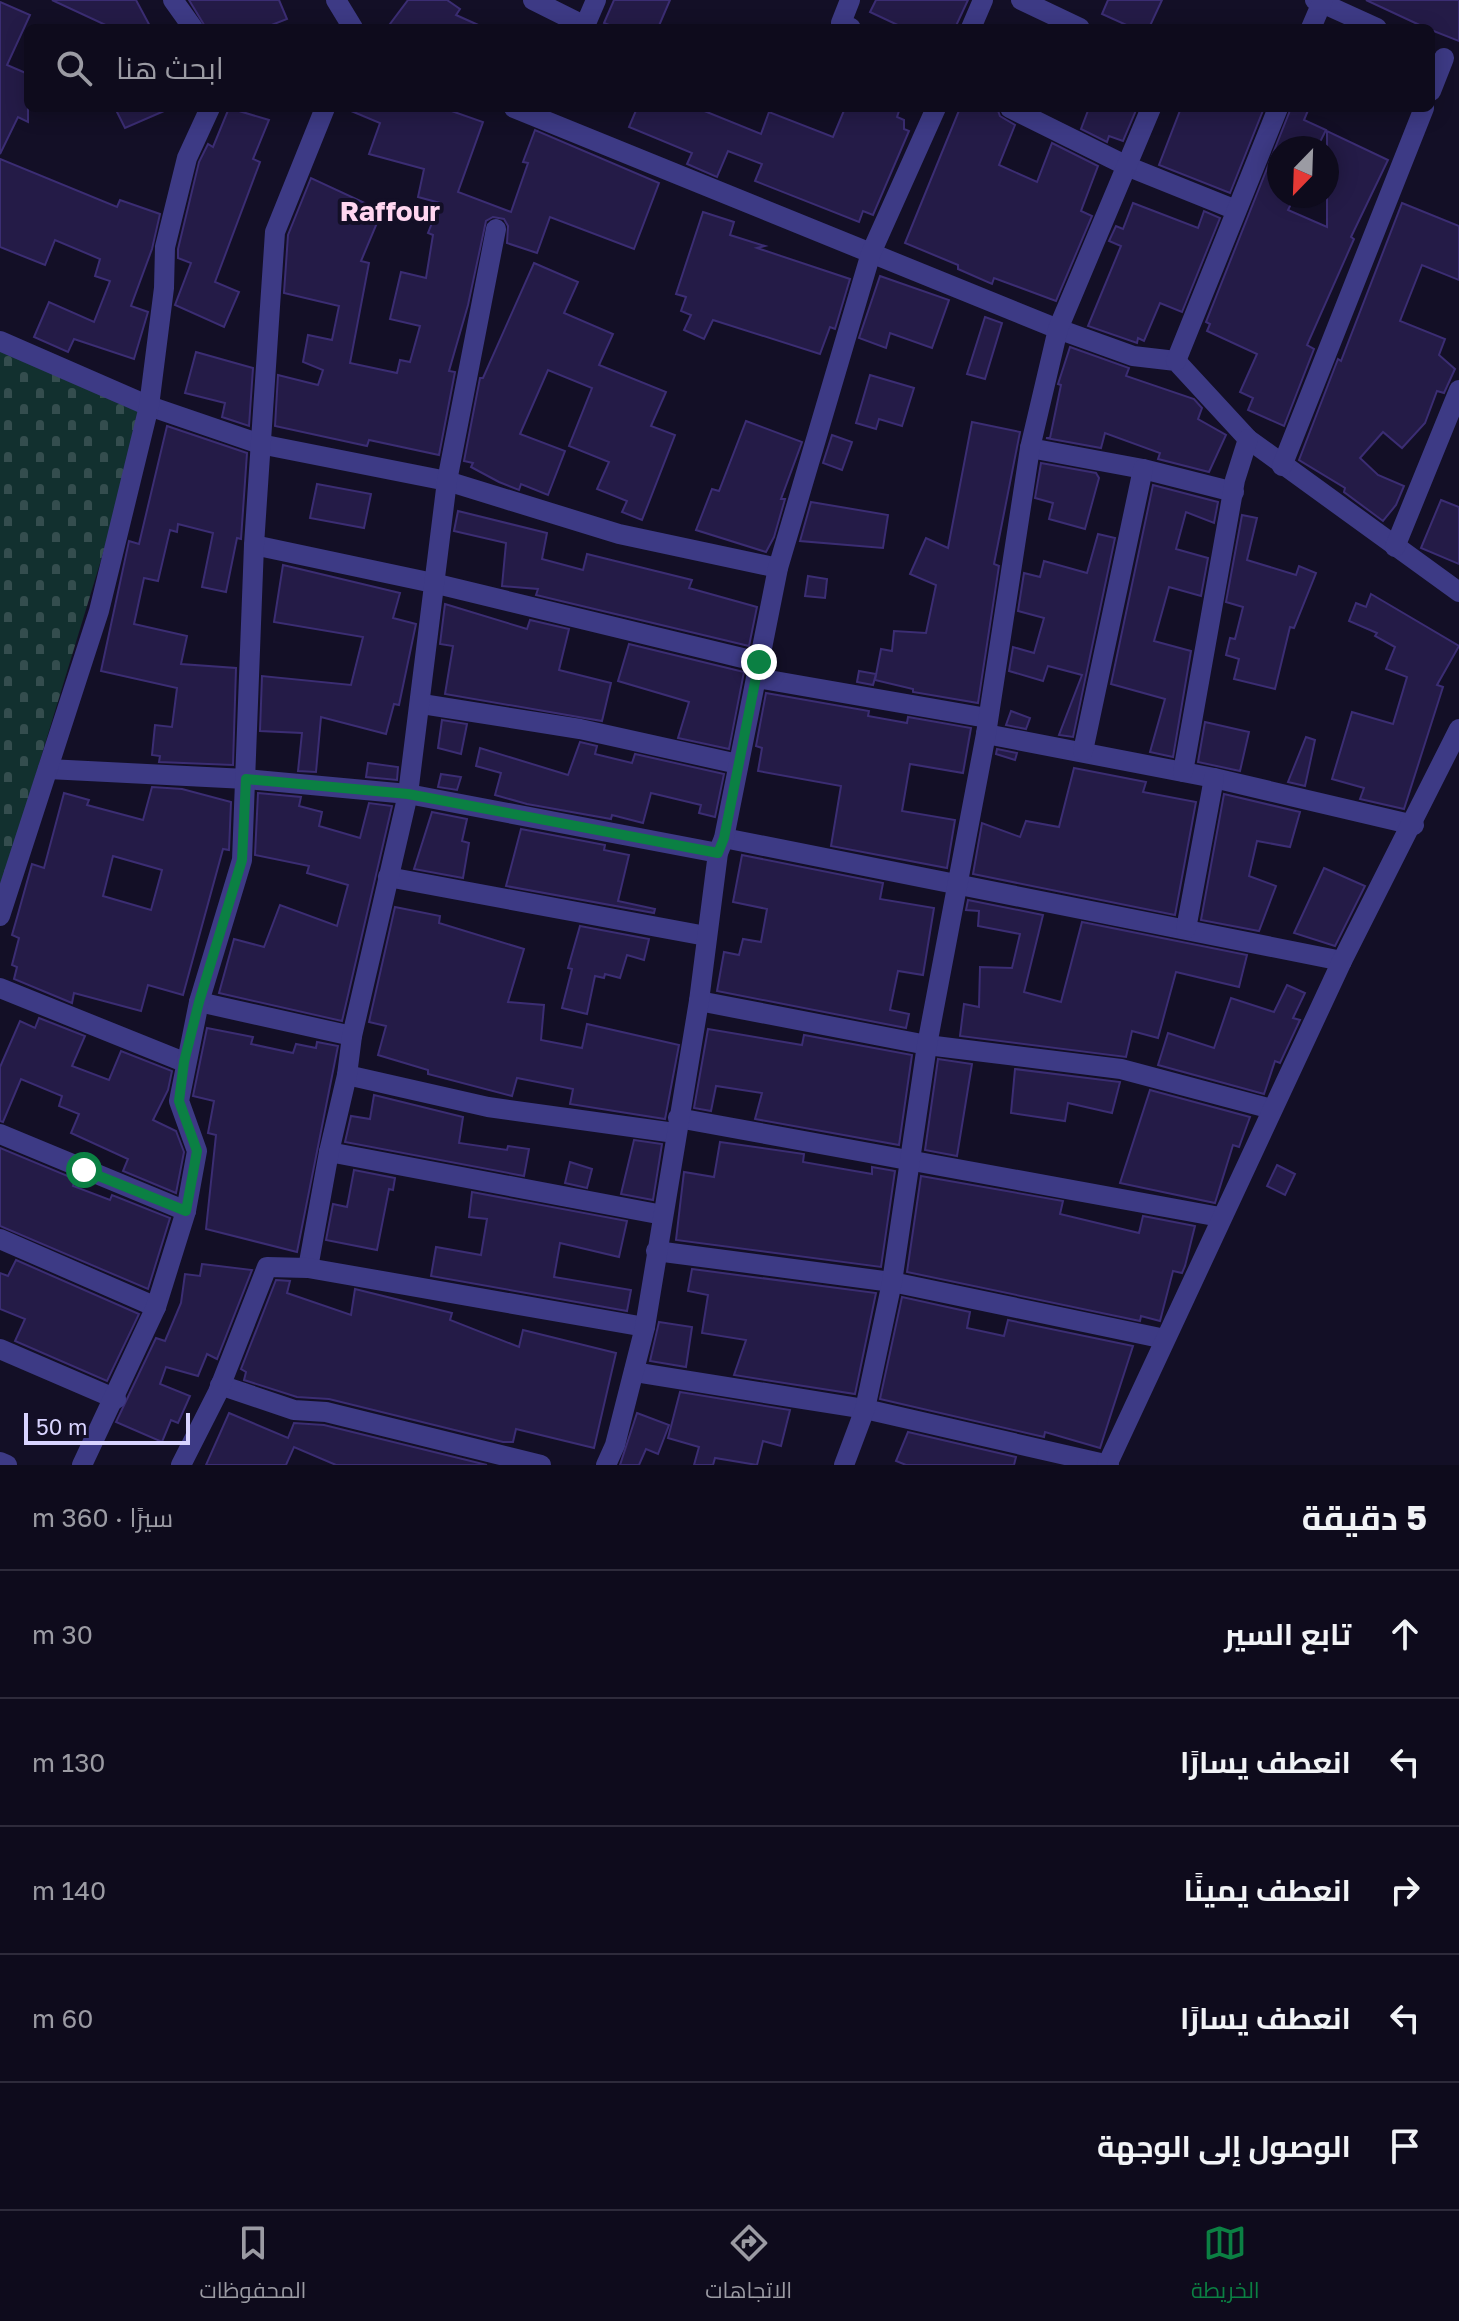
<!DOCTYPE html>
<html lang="ar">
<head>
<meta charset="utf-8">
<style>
  body { margin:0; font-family:"Golos Text",Cairo,sans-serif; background:#1c1929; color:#f1f3f6; direction:rtl }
  .compass { position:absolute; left:1267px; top:136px; width:72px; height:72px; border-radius:50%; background:#0e0b1c; box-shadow:0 4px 20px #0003; rotate:203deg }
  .scale { position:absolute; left:24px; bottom:20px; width:166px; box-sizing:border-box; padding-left:8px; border:4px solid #d9d4ff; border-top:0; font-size:22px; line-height:28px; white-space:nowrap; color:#d9d4ff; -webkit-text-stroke:6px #130f26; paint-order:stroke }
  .stop { position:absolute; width:24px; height:24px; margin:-18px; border:6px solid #0b8043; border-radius:50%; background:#fff }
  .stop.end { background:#0b8043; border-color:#fff; box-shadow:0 2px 8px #0008 }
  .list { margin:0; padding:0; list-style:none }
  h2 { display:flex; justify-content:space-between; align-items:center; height:104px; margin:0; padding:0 32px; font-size:34px }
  h2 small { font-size:26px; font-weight:400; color:#9b9ba3 }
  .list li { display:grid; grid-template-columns:52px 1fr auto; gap:24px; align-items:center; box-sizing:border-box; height:128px; padding:0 32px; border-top:2px solid #2e2b3b }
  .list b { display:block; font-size:30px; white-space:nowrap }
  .list em { font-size:26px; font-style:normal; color:#9b9ba3 }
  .icon { flex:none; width:44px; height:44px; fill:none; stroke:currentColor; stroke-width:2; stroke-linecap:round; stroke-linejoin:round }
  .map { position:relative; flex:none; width:1459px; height:1465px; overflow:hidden; direction:ltr }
  .search { position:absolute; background:#0e0b1c; box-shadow:0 4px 20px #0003; left:24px; right:24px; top:24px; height:88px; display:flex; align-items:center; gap:20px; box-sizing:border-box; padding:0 28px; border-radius:12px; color:#9b9ba3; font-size:30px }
  .sheet { height:744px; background:#0e0b1c }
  nav { display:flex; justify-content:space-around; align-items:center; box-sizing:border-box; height:112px; border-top:2px solid #2e2b3b; background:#0e0b1c; font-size:22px; color:#9b9ba3 }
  nav a { display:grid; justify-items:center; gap:4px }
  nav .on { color:#0b8043 }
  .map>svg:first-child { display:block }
  .cemetery { fill:url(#cemetery-stones) }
  .building { fill:#241b47; stroke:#3b2d73; stroke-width:2; fill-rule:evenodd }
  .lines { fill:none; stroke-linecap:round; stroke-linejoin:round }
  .minor { stroke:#3d3a85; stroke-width:20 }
  .route { stroke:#0b8043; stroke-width:10 }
  .labels { text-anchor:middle; stroke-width:8; stroke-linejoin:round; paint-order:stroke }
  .quarter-label { font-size:28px; font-weight:bold; fill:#ffd6f0; stroke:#130f26 }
</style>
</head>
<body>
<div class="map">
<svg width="1459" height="1465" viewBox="0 0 1459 1465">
  <defs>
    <pattern id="cemetery-stones" width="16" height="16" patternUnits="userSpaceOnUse" patternTransform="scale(2)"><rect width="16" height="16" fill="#12302f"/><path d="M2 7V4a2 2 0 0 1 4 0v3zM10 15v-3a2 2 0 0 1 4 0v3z" fill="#344d4e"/></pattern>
  </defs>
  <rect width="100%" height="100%" fill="#130f26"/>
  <polygon class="cemetery" points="0,351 146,412 0,892"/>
  <g class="building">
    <polygon points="52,0 136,0 151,28 112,28"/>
    <polygon points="189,0 279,0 287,19 264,28 206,28"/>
    <polygon points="408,0 447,0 460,9 456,15 485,28 387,28"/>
    <polygon points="614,0 670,0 658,28 617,28 604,23"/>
    <polygon points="876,0 968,0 955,28 904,28 870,12"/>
    <polygon points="1108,0 1162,0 1149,28 1133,28 1102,14"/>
    <polygon points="1366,0 1459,0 1459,41 1426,28"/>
    <polygon points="0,2 30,15 7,65 28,74 28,122 18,117 0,154"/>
    <polygon points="115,108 171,108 125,128"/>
    <polygon points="229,108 269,120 253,159 260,162 215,282 239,292 224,327 175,305 191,263 178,258 178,249 199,162 208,144 213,147"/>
    <polygon points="344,108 443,108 483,122 458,192 511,212 528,163 523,162 535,130 659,183 634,249 550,217 537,253 507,243 508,226 504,219 493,217 486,221 468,305 449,371 455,372 439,455 369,440 367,446 275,426 278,375 318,385 323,370 303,362 308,335 332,340 339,306 284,293 288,235 311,178 382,211 361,261 369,263 350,363 397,373 400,360 410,362 420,326 390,319 401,272 426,278 433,235 428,233 440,203 418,197 424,169 369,154 380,123"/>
    <polygon points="637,108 697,108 761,134 769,112 833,137 845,108 900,108 897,117 904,120 904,129 909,131 873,215 863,211 859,222 755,181 762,164 728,151 717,177 687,164 692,153 629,127"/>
    <polygon points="960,108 997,108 1000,116 1015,125 999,165 1037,182 1052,143 1098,166 1081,211 1092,216 1056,301 994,278 992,284 958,269 958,265 905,243"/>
    <polygon points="1089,108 1137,108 1123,141 1109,136 1107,142 1081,129"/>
    <polygon points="1181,108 1264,108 1230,193 1159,165"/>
    <polygon points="1291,108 1309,108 1304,120 1326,130 1317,148 1279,148 1279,196 1295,196 1288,210 1327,227 1327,131 1388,160 1351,237 1354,239 1307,345 1314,349 1284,426 1248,410 1253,398 1240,392 1257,354 1207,331 1210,324 1206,322"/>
    <polygon points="0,159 117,207 120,200 160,214 152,249 131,306 148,312 134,359 74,339 68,352 34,337 49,302 94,322 110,281 95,276 100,259 55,240 45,265 0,247"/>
    <polygon points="1133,203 1198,228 1204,211 1220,218 1182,312 1160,303 1144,341 1138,338 1137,343 1088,326 1121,246 1109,241 1116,226 1123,229"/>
    <polygon points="1402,203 1459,226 1459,280 1422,265 1400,321 1445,339 1439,355 1455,369 1444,393 1437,391 1425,423 1402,448 1383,432 1360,458 1378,475 1404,486 1396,505 1383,521 1344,492 1345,488 1299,460 1338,359 1341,361"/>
    <polygon points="703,212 734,222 730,235 765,246 757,248 850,279 835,329 830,327 820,354 713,320 704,339 684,330 691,315 681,311 686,297 676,294"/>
    <polygon points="534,263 578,282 564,313 613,334 599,365 666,392 651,426 675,435 642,520 622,512 627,501 597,489 609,462 569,446 592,388 548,370 520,434 565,451 548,495 521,484 519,490 499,482 471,467 473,463 464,461 480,378 483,378"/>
    <polygon points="880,276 949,300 932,348 890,333 886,348 859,338"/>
    <polygon points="985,317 1002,323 985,379 967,374"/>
    <polygon points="1070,347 1129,368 1126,376 1194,399 1202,408 1198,419 1226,435 1209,472 1158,459 1160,453 1105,433 1101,448 1046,438 1050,438 1061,385 1058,384"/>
    <polygon points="196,352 253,368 249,426 222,417 225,403 185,393"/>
    <polygon points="870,375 914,388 902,426 879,419 876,429 856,423"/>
    <polygon points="746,421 802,442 781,499 785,499 774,537 766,552 696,530 712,489 719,491"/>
    <polygon points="972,422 1020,432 994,564 999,566 978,703 913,692 913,689 875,680 881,649 892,651 894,631 926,633 936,585 910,574 926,538 948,548"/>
    <polygon points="167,426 247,453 241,539 237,538 226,592 202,587 213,533 178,524 177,532 170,530 158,581 144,578 134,624 187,636 181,664 236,668 233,765 159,762 160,756 152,755 155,725 172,727 177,688 101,671 129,541 139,544"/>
    <polygon points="832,435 852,442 842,470 823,463"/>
    <polygon points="1041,463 1096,473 1099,478 1085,529 1049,519 1053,503 1035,498"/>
    <polygon points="317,484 371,494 364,528 310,518"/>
    <polygon points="1153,485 1218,502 1214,523 1186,512 1176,549 1208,558 1201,596 1169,587 1154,641 1191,651 1173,757 1150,752 1165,699 1111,684"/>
    <polygon points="1441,500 1459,507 1459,564 1421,548"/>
    <polygon points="811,502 888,515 883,548 800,541"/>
    <polygon points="458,511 547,533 542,559 583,570 587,554 692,580 689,588 757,607 749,646 536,595 538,589 502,586 506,543 454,531"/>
    <polygon points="1242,515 1257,518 1247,560 1296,575 1299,566 1316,573 1294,628 1290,627 1275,689 1234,679 1239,659 1226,655 1230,638 1235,639 1243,607 1226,602"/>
    <polygon points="1098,534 1115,538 1073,737 1059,735 1082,675 1048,666 1043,681 1009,671 1013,647 1034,653 1044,618 1018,611 1024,573 1040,577 1044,561 1087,573"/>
    <polygon points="283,565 400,593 393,618 416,624 399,705 394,704 386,734 321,717 316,772 298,771 302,733 260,731 262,676 351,685 363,637 274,622"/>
    <polygon points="808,576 827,579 825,598 805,596"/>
    <polygon points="1371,594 1459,646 1437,685 1443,687 1404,809 1360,799 1364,788 1332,779 1352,712 1393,724 1407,677 1386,669 1395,647 1375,636 1377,633 1349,621 1356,603 1366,607"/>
    <polygon points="445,604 527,629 530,620 569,629 559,670 611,683 602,721 445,694 453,646 440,644"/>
    <polygon points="629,644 744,672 729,749 678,738 689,702 618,681"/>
    <polygon points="859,671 876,674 873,685 857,682"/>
    <polygon points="766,693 869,711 868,716 907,723 908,717 971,728 963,773 910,764 902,811 955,820 947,868 831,846 841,786 758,771 762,748 756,746"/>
    <polygon points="1011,711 1030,718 1026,729 1006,725"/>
    <polygon points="442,720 467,724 461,754 438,748"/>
    <polygon points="1205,722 1249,732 1240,771 1198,762"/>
    <polygon points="1306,737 1315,740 1305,786 1288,782"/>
    <polygon points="580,742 597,746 595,754 632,763 635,754 724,774 715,817 699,813 701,805 651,793 643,823 612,815 611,819 527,804 495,795 501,773 476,766 480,748 568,775"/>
    <polygon points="997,749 1017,753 1015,760 996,754"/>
    <polygon points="368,763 398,767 397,780 366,777"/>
    <polygon points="1074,768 1146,782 1143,792 1196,802 1175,915 973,874 982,823 1020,837 1026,821 1059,827"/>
    <polygon points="441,774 461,777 457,790 438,787"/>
    <path d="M 152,787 L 182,789 L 231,802 L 229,850 L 223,849 L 183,995 L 148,985 L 141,1011 L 74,993 L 72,1003 L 14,979 L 17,967 L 12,965 L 19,938 L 12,935 L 18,914 L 32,864 L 44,868 L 64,793 L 89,800 L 87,805 L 143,820 ZM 113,856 L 162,870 L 151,910 L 103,896 Z"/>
    <polygon points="258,793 301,797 299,806 322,812 319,826 360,838 369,803 392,806 342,1021 219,993 234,939 264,947 280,905 337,926 348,885 307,873 309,866 255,855"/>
    <polygon points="1224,794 1300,812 1290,847 1257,841 1249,876 1276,886 1259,931 1201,920"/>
    <polygon points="432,812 467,819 462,841 469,843 463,878 414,869"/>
    <polygon points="521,829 605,845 604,850 629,855 618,901 655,909 654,913 506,886"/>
    <polygon points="742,855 883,883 880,899 934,908 923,975 898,971 890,1010 909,1014 906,1028 717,991 724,952 739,955 743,939 761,942 767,909 733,902"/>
    <polygon points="1324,868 1365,886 1335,946 1294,933"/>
    <polygon points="968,900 1043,915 1024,992 1061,1002 1082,922 1247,955 1239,987 1176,972 1158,1038 1132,1031 1126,1057 960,1036 964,1004 979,1007 980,967 1012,968 1020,934 978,926 979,911 966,910"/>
    <polygon points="395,907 440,916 439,923 524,949 508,1002 544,1005 541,1040 582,1048 587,1024 679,1045 665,1119 570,1104 573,1089 517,1078 512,1096 428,1074 428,1070 378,1055 386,1026 369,1022"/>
    <polygon points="580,926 649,939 644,960 627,955 620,978 605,974 604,978 595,976 587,1014 562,1008 572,969 568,968"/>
    <polygon points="1287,985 1305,993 1293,1018 1300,1020 1280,1063 1275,1061 1264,1094 1158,1065 1168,1033 1214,1048 1231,998 1274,1012"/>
    <polygon points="39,1018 85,1036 72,1066 109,1080 121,1051 172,1071 168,1090 153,1120 176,1131 184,1152 176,1193 123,1171 128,1159 71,1133 79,1114 59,1106 62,1096 21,1079 3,1122 0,1121 0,1067 20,1021 35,1028"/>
    <polygon points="207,1028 253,1037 251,1044 293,1053 296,1044 316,1048 317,1042 338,1046 297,1252 206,1229 216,1135 208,1133 214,1101 193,1096"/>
    <polygon points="708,1029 802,1045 804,1035 912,1055 899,1145 755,1119 762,1093 716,1086 711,1111 694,1108"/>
    <polygon points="938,1059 972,1064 957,1156 925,1150"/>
    <polygon points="1015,1069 1120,1082 1112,1113 1068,1103 1065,1121 1011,1113"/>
    <polygon points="1150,1090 1250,1117 1239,1147 1233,1145 1215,1203 1120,1183"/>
    <polygon points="374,1095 463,1117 459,1143 507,1150 508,1146 529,1149 524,1176 345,1142 351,1116 370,1119"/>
    <polygon points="634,1140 662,1144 653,1200 621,1194"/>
    <polygon points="720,1142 804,1154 803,1162 872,1174 872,1167 895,1171 881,1267 676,1240 684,1172 714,1177"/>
    <polygon points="0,1148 75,1179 73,1186 110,1200 112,1195 170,1218 148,1289 0,1226"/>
    <polygon points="570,1162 592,1169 587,1188 565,1183"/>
    <polygon points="1277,1165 1295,1174 1285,1195 1267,1186"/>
    <polygon points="354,1170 395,1178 393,1190 389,1189 377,1250 326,1240 333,1204 347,1207"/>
    <polygon points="921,1176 1063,1201 1060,1214 1139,1233 1143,1216 1195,1226 1185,1266 1182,1273 1173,1271 1160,1321 1141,1316 1140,1321 907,1272"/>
    <polygon points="472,1192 627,1221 619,1257 560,1243 554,1277 631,1290 627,1311 431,1276 436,1247 481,1255 487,1219 469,1217"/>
    <polygon points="16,1260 139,1314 107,1381 15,1341 25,1319 0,1309 0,1273 8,1276"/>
    <polygon points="202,1264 252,1270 217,1359 207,1354 198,1376 166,1367 160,1384 190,1396 178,1423 171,1420 162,1442 116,1422 156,1338 165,1341 181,1303 185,1274 200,1276"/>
    <polygon points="692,1269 876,1293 855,1394 734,1375 746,1340 702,1333 708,1295 688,1291"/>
    <polygon points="276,1280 290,1281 287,1293 351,1315 355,1289 452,1313 450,1320 519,1347 523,1330 616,1353 594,1448 516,1429 513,1442 503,1442 329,1399 297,1397 244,1380 246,1372 241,1369"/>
    <polygon points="902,1297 970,1312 967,1328 1004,1336 1008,1320 1133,1346 1100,1448 1045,1432 1044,1437 880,1399"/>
    <polygon points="659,1322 692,1327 686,1367 650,1361"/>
    <polygon points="680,1392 790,1410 781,1446 763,1441 757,1465 715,1458 713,1465 694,1465 699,1447 668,1438"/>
    <polygon points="229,1413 288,1438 294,1423 324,1425 487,1465 336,1465 294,1447 286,1465 206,1465"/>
    <polygon points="637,1413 669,1425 658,1454 646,1449 639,1465 620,1465"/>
    <polygon points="908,1432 1016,1457 1014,1465 906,1465 896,1461"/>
  </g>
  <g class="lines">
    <g class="minor">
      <polyline points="173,0 193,28"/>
      <polyline points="336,0 353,28"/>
      <polyline points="533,0 585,26"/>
      <polyline points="850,0 841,23 851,28"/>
      <polyline points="1021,0 1080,28"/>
      <polyline points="1315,0 1377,28"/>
      <polyline points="584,28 596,0"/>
      <polyline points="971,28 983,0"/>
      <polyline points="1311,28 1323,0"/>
      <polyline points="1431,91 1444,58"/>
      <polyline points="514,108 1058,329 1133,356 1176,361 1248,439 1459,592"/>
      <polyline points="1010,108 1129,167 1236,210"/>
      <polyline points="0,341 149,406 260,444 447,481 619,534 778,568"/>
      <polyline points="1176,361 1278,108"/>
      <polyline points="1030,448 1143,469 1234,492"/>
      <polyline points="1282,466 1424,108"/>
      <polyline points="254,545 433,583 759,662"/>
      <polyline points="1395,547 1459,390"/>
      <polyline points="757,678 987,718"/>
      <polyline points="422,704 580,729 738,764"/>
      <polyline points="986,734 1214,778 1414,825"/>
      <polyline points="1083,751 1143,469"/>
      <polyline points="48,769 246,779 408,794 718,853"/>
      <polyline points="1183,772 1235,480 1248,439"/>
      <polyline points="724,838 1342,961"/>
      <polyline points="388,877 706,936"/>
      <polyline points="0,916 99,611 149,406 164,288 165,247 187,158 210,108"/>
      <polyline points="1186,929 1214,778"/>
      <polyline points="0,988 184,1062"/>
      <polyline points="699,1001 927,1045 1121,1069 1272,1109"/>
      <polyline points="199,1002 352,1036"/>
      <polyline points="347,1075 488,1107 675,1133"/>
      <polyline points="678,1118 1220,1217"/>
      <polyline points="0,1134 186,1211"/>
      <polyline points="329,1152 663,1215"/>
      <polyline points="0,1239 156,1307"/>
      <polyline points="656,1251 892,1282 1165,1339"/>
      <polyline points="308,1268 329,1152 347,1075 352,1036 408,794 447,481 496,229"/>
      <polyline points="0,1349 116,1399"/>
      <polyline points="634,1372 865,1409 1109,1465"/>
      <polyline points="220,1385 294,1410 326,1412 541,1465"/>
      <polyline points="0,1462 7,1465"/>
      <polyline points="82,1465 156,1307 186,1211 197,1151 179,1101 199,1002 242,860 254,545 275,232 325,108"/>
      <polyline points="181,1465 218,1392 267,1267 308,1268 645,1327"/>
      <polyline points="606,1465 615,1445 645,1327 699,1001 718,853 724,838 778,568 871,253 936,108"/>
      <polyline points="844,1465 865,1409 892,1282 927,1045 986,734 1030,448 1058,329 1151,108"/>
      <polyline points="1107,1465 1342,961 1459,729"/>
    </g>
  </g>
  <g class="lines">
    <polyline class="route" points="84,1170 186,1211 197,1151 179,1101 184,1062 199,1002 242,860 246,779 408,794 718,853 724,838 759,662"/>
  </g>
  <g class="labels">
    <g class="quarter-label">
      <text x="390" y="221">Raffour</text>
    </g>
  </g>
</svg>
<svg class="compass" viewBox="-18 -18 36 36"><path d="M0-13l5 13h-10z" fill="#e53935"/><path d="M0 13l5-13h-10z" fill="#9b9ba3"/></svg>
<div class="scale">50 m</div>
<div class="stop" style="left:84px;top:1170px"></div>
<div class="stop end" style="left:759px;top:662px"></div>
<div class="search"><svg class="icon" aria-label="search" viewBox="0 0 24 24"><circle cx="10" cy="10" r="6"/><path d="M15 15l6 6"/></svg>ابحث هنا</div>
</div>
<section class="sheet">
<h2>5 دقيقة<small>سيرًا · 360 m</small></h2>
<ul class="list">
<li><svg class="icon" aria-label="ahead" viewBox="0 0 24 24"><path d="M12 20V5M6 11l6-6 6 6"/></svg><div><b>تابع السير</b></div><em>30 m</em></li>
<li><svg class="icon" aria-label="left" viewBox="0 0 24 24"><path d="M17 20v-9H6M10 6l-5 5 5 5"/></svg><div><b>انعطف يسارًا</b></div><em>130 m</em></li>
<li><svg class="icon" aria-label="right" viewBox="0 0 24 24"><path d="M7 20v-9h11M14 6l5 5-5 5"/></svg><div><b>انعطف يمينًا</b></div><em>140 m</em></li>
<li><svg class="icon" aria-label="left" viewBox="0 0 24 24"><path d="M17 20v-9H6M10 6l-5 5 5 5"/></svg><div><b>انعطف يسارًا</b></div><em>60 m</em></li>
<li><svg class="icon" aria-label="arrive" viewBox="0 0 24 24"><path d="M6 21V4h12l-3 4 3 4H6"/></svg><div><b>الوصول إلى الوجهة</b></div></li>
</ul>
</section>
<nav>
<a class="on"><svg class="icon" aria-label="map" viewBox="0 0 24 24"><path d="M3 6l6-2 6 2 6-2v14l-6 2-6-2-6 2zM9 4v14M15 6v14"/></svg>الخريطة</a>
<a><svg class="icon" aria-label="directions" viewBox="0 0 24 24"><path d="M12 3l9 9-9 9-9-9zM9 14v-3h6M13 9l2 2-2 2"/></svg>الاتجاهات</a>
<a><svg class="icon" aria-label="saved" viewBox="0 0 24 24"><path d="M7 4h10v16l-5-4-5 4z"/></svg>المحفوظات</a>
</nav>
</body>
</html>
